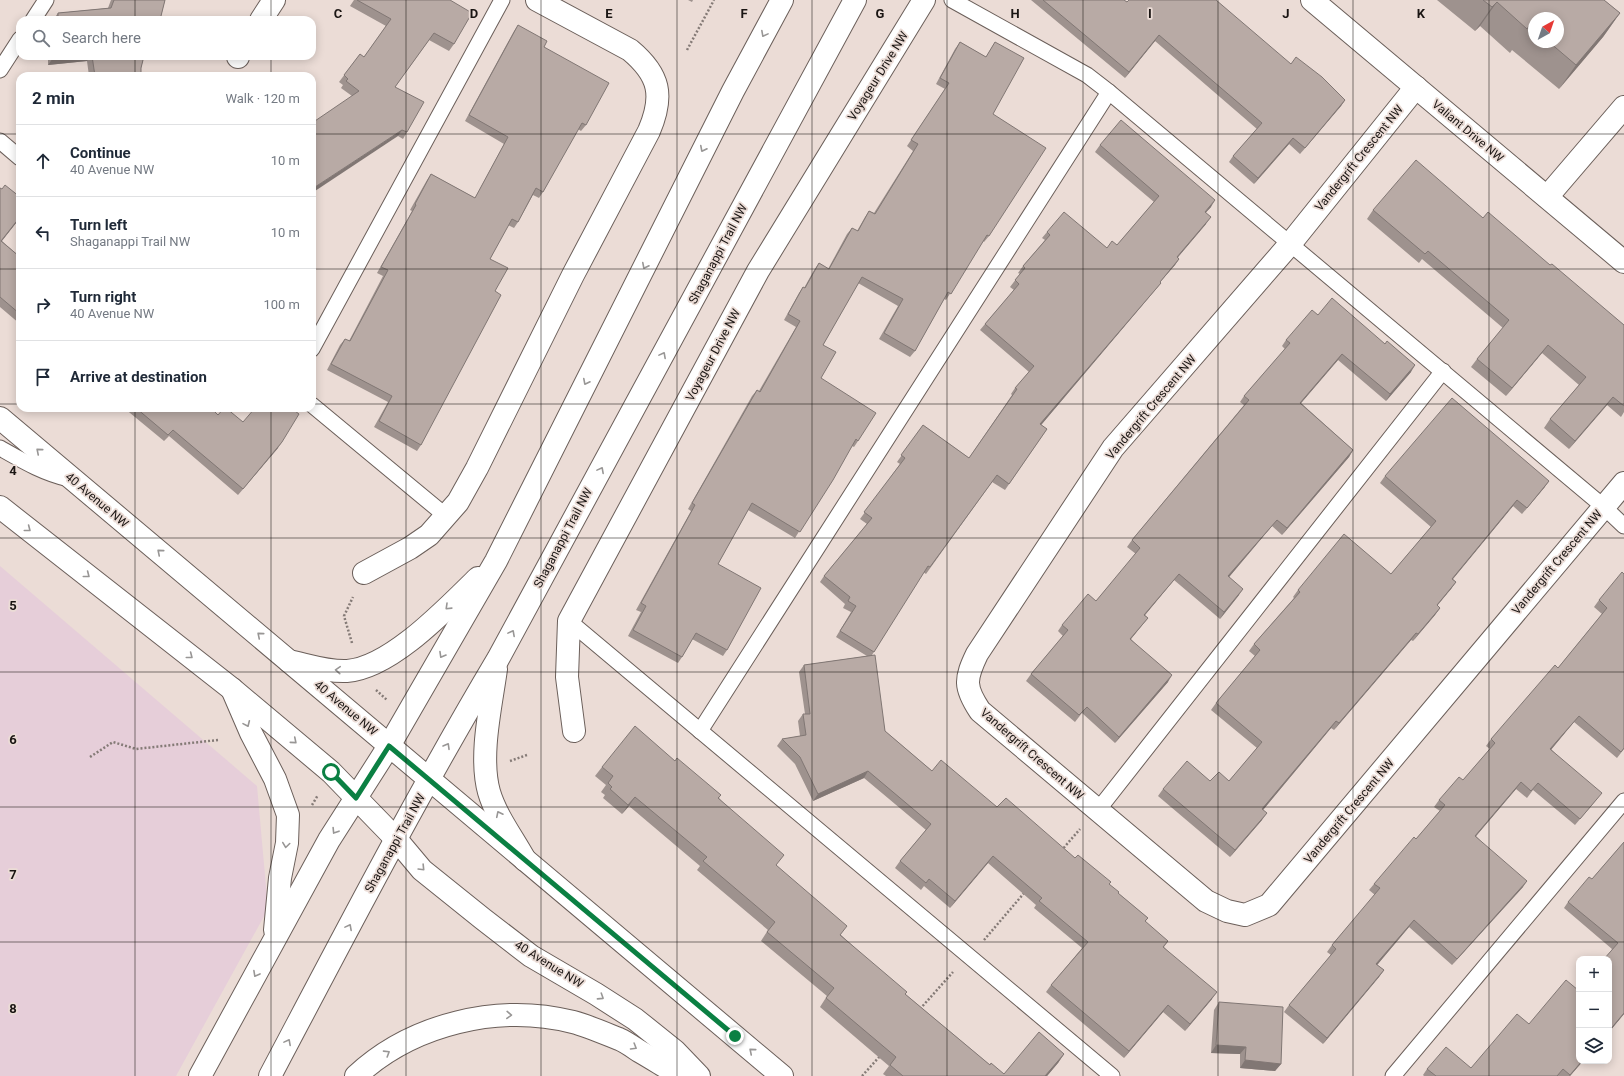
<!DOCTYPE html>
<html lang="en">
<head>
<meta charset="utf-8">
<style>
  body { margin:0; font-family:Roboto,sans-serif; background:#f2f2f3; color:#1f2937 }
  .controls { position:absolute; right:12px; bottom:12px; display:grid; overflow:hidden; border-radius:8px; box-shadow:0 2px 10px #0003 }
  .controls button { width:36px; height:36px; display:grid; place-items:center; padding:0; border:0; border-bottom:1px solid #e0e1e3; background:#fff; color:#1f2937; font:20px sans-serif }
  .compass { position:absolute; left:1528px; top:12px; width:36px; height:36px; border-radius:50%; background:#fff; box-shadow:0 2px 10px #0003; rotate:40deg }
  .stop { position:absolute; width:12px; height:12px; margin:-9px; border:3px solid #0b8043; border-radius:50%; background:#fff }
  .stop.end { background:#0b8043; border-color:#fff; box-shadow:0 1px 4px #0008 }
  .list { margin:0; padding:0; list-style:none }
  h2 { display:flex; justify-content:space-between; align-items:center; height:52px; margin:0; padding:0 16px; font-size:17px }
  h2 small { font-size:13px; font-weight:400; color:#747a83 }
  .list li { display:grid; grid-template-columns:26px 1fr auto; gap:12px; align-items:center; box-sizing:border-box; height:72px; padding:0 16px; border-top:1px solid #e0e1e3 }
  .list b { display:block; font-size:15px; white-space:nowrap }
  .list p { margin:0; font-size:13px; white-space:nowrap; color:#747a83 }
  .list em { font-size:13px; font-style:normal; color:#747a83 }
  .icon { flex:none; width:22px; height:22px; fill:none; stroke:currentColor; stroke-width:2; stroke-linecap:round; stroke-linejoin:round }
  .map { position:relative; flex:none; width:1624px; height:1076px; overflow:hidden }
  .search { position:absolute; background:#fff; box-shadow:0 2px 10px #0003; left:16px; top:16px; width:300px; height:44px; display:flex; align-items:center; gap:10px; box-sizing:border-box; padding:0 14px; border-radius:12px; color:#747a83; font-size:15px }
  .panel { position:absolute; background:#fff; box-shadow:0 2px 10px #0003; left:16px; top:72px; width:300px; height:340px; border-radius:12px }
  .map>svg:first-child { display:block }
  .commercial { fill:#e6ced9 }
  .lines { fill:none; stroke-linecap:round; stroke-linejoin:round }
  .lane-casing { stroke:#6b5f5a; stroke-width:17 }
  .street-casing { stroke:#6b5f5a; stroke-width:24 }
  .secondary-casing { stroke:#6b5f5a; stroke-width:24 }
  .primary-casing { stroke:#6b5f5a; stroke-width:24 }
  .path { stroke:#847a76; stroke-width:2.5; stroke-dasharray:2 2; stroke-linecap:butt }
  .lane { stroke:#fff; stroke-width:15 }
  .street { stroke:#fff; stroke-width:22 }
  .secondary { stroke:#fff; stroke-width:22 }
  .primary { stroke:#fff; stroke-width:22 }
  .wall { fill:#9e928e; fill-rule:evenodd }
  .shaded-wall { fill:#817774 }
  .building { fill:#b8aaa5; stroke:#817774 }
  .oneway { stroke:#989695 }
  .route { stroke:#0b8043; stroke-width:5 }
  .grid { fill:none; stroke:#1a1513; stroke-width:1; stroke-opacity:0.55 }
  .labels { text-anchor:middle; stroke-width:3.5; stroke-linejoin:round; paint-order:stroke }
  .street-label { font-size:12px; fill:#1a1513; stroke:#ebdcd6 }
  .grid-label { font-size:13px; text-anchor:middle; font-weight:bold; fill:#1a1513; stroke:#ebdcd6; stroke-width:3.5; stroke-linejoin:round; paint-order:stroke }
</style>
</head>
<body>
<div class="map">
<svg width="1624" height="1076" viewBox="0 0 1624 1076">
  <rect width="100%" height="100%" fill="#ebdcd6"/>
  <polygon class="commercial" points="0,566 257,786 268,909 176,1076 0,1076"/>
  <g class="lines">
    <defs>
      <g id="lane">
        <polyline points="952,0 1087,75 1109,92 1604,507 1624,526"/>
        <polyline points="33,20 46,0"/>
        <polyline points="0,70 20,39"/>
        <polyline points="0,141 20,158"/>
        <polyline points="312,349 502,0"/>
        <polyline points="312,405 446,516"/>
        <path d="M 0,448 C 23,461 43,473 69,479"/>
        <polyline points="569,621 1112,1076"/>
        <polyline points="700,731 1109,92"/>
        <polyline points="1098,810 1443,371"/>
        <polyline points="1393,1076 1624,801"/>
      </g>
      <g id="street">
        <polyline points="1312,0 1624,262"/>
        <polyline points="261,20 274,0"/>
        <polyline points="238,57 238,56"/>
        <path d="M 1416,87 L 1290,244 L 1113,448 L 977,654 C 965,679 964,687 980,711 L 1206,901 L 1227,911 L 1245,915 L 1269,905 L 1624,483"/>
        <polyline points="1547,197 1624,107"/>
        <path d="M 364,573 L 410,548 L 429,535 L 458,502 L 477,468 L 573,275 L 649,131 C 664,96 660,75 630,50 L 537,0"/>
        <polyline points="574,731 567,677 569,621 758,271 924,0"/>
      </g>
      <g id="secondary">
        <polyline points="0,418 782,1076"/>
        <polyline points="0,507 232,689 331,772 396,839 422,870 483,919 531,956 596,994 635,1019 675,1051 699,1076"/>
      </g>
      <g id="primary">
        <path d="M 289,661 C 308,665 328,672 347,671 C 391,668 447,608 478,578"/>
        <path d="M 496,669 C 491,706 479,756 489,792 C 496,816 513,838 525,860"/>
        <polyline points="232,689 251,733 275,779 288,815 287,843 280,878 275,930"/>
        <polyline points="200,1076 329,840 389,746 496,561 733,91 782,0"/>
        <path d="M 270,1076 C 344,936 417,795 498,659 L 855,0"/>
        <path d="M 356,1076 C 412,1024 498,1003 573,1022 C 588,1026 604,1033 619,1039 C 626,1042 633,1047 639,1051 C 653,1059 667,1068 681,1076"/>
      </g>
    </defs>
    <use href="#lane" class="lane-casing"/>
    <use href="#street" class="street-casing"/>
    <use href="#secondary" class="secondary-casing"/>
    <use href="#primary" class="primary-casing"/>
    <g class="path">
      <polyline points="687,50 714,0"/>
      <polyline points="352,643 344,616 353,597"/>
      <polyline points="376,690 387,700"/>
      <polyline points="90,757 113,742 136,749 218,740"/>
      <polyline points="510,761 527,755"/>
      <polyline points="312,805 318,795"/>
      <polyline points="1061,851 1080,829"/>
      <polyline points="984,940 1025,892"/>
      <polyline points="920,1009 953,972"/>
      <polyline points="862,1076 881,1055"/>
    </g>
    <use href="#lane" class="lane"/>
    <use href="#street" class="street"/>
    <use href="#secondary" class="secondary"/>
    <use href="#primary" class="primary"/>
  </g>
  <g class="wall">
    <polygon points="111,0 165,0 160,20 53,20 58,13 108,8"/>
    <polygon points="354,0 450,0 454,44 449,51 429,40 395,87 407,132 403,139 398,136 352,96 341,88 343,85 339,82 360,54 364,57 386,26 350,6"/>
    <polygon points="688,0 693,0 692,2"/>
    <polygon points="1031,0 1124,0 1127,2 1291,64 1345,100 1341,106 1300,154 1289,144 1254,184 1229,162 1233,156 1257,129 1155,41 1125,78"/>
    <path d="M 1437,0 L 1604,0 L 1620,13 L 1603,37 L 1559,89 L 1512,50 L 1510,53 L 1480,26 L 1475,31 ZM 1534,18 L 1558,42 L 1534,42 Z"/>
    <polygon points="518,25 544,47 586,125 581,131 578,129 543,192 539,198 533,195 518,222 514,228 508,225 490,259 495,291 421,445 417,451 374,427 388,402 327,370 340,345 345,339 349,341 383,276 377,273 412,211 410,210 427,180 431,174 475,198 504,144 465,121 514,31"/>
    <polygon points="960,42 986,57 995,42 989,236 984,242 983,241 946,300 944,299 915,351 910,357 879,339 898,306 858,283 823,345 821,378 858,441 854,447 852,446 795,538 748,510 718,564 727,650 723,656 692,639 682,657 678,663 628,636 641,612 636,610 691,511 688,509 752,396 757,390 759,391 796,327 784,320 799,293 803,287 804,288 814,270 819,263 828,269 847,234 852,228 857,231 865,217 869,211 874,213 913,151 907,146 945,89 936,84 955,49"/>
    <polygon points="48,56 144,56 141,68 141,76 89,76 87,61 48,65"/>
    <polygon points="1100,145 1211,207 1205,213 1206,224 1178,257 1179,259 1175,265 1160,282 1161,283 1156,289 1041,425 1047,429 1005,490 992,482 926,574 923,572 872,655 885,731 932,771 997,807 1075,858 1109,884 1118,893 1148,918 1145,922 1168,941 1164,947 1212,999 1185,1031 1163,1012 1124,1058 1046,992 1051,985 1082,948 1034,908 1036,905 988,863 950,908 924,886 921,890 895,868 900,861 926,830 864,778 813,801 795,764 777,746 782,739 800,736 798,721 803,714 805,714 799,672 804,665 867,656 836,637 851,612 843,608 845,604 820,582 824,576 867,524 860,519 900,464 897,462 923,425 969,458 1012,395 1011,394 1015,388 1029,372 980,330 985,324 1014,290 1010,287 1020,274 1018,273 1023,266 1045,240 1042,238 1047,232 1107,248 1117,245 1154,202 1095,152"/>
    <polygon points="0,188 20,218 2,241 20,257 20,324 0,307"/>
    <polygon points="1373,210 1483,218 1550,265 1624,325 1624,412 1621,417 1607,405 1569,449 1544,428 1550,419 1579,385 1542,353 1506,396 1471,367 1477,359 1503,328 1422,259 1419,263 1367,219"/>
    <polygon points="1318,315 1411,372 1386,401 1338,360 1301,403 1353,450 1349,457 1282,535 1272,526 1229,577 1239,595 1220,619 1174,580 1145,615 1148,618 1131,639 1168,682 1115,743 1082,713 1075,722 1026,681 1031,674 1063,636 1058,631 1062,625 1096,601 1136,554 1127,547 1132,540 1244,405 1240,402 1244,396 1285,349 1282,346 1286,340"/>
    <polygon points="124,408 211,408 218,415 243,422 278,448 238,495 169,436 164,441"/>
    <polygon points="1385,476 1549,481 1544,488 1522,514 1513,506 1453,579 1456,582 1451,589 1437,605 1440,608 1435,615 1413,641 1411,640 1334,730 1331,728 1263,810 1262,820 1230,857 1158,796 1163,789 1210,781 1229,781 1257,748 1211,710 1216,703 1255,656 1249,651 1254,644 1294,598 1293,597 1298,590 1391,574 1431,527 1380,483"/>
    <polygon points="1624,574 1624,749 1617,758 1574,722 1551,749 1597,799 1575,825 1533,790 1527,798 1516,789 1476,836 1523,887 1452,965 1409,927 1377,965 1384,970 1379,977 1323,1044 1284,1012 1289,1005 1331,955 1327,952 1332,945 1375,895 1369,890 1374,884 1416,839 1440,811 1434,807 1439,800 1463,780 1490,749 1486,746 1491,739 1558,668 1602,614 1594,607 1599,600"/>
    <polygon points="675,761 721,795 719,798 777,866 841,935 905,994 990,1065 1004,1074 1064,1054 1058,1063 1047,1076 886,1076 883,1074 889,1066 820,1007 827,996 761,941 768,930 697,870 700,866 629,806 622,814 603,798 605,795 601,792 606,785 595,776 602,767"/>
    <polygon points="1624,842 1624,1014 1609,1032 1609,959 1612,949 1564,908 1568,902 1592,879"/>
    <polygon points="1219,1002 1281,1064 1275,1071 1240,1068 1240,1054 1211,1053 1214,1010"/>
    <polygon points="1529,1024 1583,1061 1570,1076 1424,1076 1423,1075 1427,1069 1471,1068"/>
  </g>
  <g class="shaded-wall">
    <polygon points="1497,2 1480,26 1475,31 1492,7"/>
    <polygon points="1620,13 1603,37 1559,89 1576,65"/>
    <polygon points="1159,35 1155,41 1125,78 1129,72"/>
    <polygon points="70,56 91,56 87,61 48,65 53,58"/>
    <polygon points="1345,100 1341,106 1300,154"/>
    <polygon points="402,130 398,136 312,193 312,189"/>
    <polygon points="1293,138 1289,144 1254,184 1258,178"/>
    <polygon points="1215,200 1211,207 1200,219 1205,212"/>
    <polygon points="20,217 20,218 0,243 0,242"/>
    <polygon points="1211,217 1206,224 1173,263 1177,257"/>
    <polygon points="1179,259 1175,265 1155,288 1160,282"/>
    <polygon points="1161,283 1156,289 1036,431 1040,424"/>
    <polygon points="1548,345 1542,353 1506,396 1512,388"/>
    <polygon points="1342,354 1338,360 1296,409 1300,403"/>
    <polygon points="1415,365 1411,372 1386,401 1390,394"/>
    <polygon points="1613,397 1607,405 1569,449 1575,441"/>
    <polygon points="282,442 278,448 238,495 243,489"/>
    <polygon points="1353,450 1349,457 1282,535 1287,528"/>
    <polygon points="1549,481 1544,488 1522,514 1527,508"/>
    <polygon points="1517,500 1513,506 1447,586 1452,579"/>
    <polygon points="1277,520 1272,526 1224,583 1228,576"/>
    <polygon points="1179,574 1174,580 1140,621 1144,615"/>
    <polygon points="1456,582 1451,589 1432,612 1437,605"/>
    <polygon points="1243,589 1239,595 1220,619 1224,612"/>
    <polygon points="1440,608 1435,615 1413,641 1418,634"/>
    <polygon points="1148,618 1143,624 1126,645 1130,639"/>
    <polygon points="1416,633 1411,640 1334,730 1339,723"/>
    <polygon points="1172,675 1168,682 1115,743 1119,737"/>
    <polygon points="1579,716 1574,722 1546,756 1550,749"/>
    <polygon points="1336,721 1331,728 1258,816 1262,809"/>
    <polygon points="868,771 864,778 813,801 818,794"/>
    <polygon points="1521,782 1516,789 1471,842 1475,836"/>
    <polygon points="635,797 629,806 622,814 628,805"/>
    <polygon points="1267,813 1262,820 1230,857 1235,850"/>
    <polygon points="993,856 988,863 950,908 955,901"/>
    <polygon points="1527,881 1523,887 1452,965 1457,959"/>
    <polygon points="1414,920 1409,927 1372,971 1376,964"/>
    <polygon points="1384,970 1379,977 1323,1044 1327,1038"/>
    <polygon points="1217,992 1212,999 1185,1031 1190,1024"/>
    <polygon points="1168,1005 1163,1012 1124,1058 1129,1051"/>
    <polygon points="1624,1013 1624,1014 1609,1032 1609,1031"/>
    <polygon points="1216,1045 1246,1047 1240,1054 1211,1053"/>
    <polygon points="1064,1054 1058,1063 1047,1076 1045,1076"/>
    <polygon points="1245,1060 1281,1064 1275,1071 1240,1068"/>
    <polygon points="1582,1061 1583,1061 1570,1076 1569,1076"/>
  </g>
  <g class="building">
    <polygon points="114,0 165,0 160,20 58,20 58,13 111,8"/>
    <polygon points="357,0 450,0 472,13 454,44 434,33 395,87 424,102 407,132 402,130 312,189 312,123 359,91 346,81 348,79 344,75 360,54 364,57 391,19"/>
    <polygon points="1043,0 1124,0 1127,2 1129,0 1216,0 1291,64 1296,57 1322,77 1345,100 1305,148 1293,138 1258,178 1233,156 1262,123 1159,35 1129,72"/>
    <polygon points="1483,0 1604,0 1620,13 1576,65 1549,42 1558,42 1558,18 1534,18 1534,30 1529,26 1527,29 1497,2 1492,7"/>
    <polygon points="518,25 547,41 544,47 609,83 586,125 582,123 543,192 536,188 518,222 512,219 490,259 508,268 495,291 501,295 421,445 379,421 392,396 331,364 345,339 350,341 388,270 381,267 416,205 415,204 431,174 475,198 508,137 469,115"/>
    <polygon points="960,42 986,57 995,42 1024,58 993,114 1046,148 989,236 987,235 951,294 948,292 915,351 884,333 903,299 862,277 823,345 836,352 821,378 876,413 858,441 856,439 833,480 800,532 752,503 718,564 761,588 727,650 696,633 682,657 633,630 646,606 641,603 695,505 692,503 757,390 760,392 800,321 788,314 803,287 805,288 819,263 829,269 852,228 858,231 869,211 875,214 918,144 911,140 949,83 940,78"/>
    <polygon points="53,56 70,56 53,58"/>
    <polygon points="92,56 144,56 141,68 141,76 95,76"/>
    <polygon points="1121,120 1215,200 1205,212 1211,217 1177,257 1179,259 1160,282 1161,283 1040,424 1047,429 1009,484 997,475 930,567 928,566 874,652 840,631 856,606 848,601 850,597 824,576 872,518 864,512 905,458 901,455 923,425 969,458 1017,389 1015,388 1034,366 985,324 1019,284 1015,280 1025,268 1023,266 1050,235 1047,232 1064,212 1107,248 1112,241 1117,245 1159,196 1100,145"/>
    <polygon points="1416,160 1483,218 1488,212 1550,265 1552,264 1624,325 1624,406 1613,397 1575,441 1550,419 1586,377 1548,345 1512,388 1477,359 1509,320 1428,251 1425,254 1373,210"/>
    <polygon points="5,185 20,197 20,217 1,241 20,257 20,314 0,297 0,188 2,189"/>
    <polygon points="1332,298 1385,344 1387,341 1415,365 1390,394 1342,354 1300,403 1353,450 1287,528 1277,520 1228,576 1243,589 1224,612 1179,574 1144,615 1148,618 1130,639 1172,675 1119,737 1087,707 1079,715 1031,674 1068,630 1062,625 1088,594 1096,601 1140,548 1132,540 1249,400 1244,396 1290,343 1286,340 1312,310 1318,315"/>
    <polygon points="1452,398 1549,481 1527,508 1517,500 1452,579 1456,582 1437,605 1440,608 1418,634 1416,633 1339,723 1336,721 1262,809 1267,813 1235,850 1163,789 1187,761 1210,781 1219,772 1229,781 1262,742 1216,703 1260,650 1254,644 1300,592 1298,590 1344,534 1391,574 1436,521 1385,476"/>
    <polygon points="136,408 211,408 218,415 224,408 226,408 243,422 255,408 293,408 296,410 295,411 299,414 282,442 243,489 173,430 168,435"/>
    <polygon points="1622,572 1624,574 1624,748 1621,752 1579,716 1550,749 1602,793 1580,819 1538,783 1531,791 1521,782 1475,836 1527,881 1457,959 1414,920 1376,964 1384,970 1327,1038 1289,1005 1336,949 1332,945 1380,888 1374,884 1414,837 1416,839 1445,805 1439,800 1459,777 1463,780 1495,743 1491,739 1555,665 1558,668 1607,608 1599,600"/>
    <polygon points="875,655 885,731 932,771 941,760 997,807 1006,798 1075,858 1078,855 1111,882 1109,884 1119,892 1118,893 1148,918 1145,921 1168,941 1163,947 1217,992 1190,1024 1168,1005 1129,1051 1051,985 1088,942 1039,901 1042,898 993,856 955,901 929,879 926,883 900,861 931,824 868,771 818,794 800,757 782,739 806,735 803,714 810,714 804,665"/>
    <polygon points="635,726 675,761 677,758 721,795 718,798 784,855 776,865 847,926 840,935 907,992 905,994 990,1065 991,1063 1004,1074 1039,1032 1064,1054 1045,1076 903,1076 890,1065 896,1057 826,998 834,988 767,932 775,922 703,861 707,857 635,797 628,805 610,789 612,787 608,783 613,776 602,767"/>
    <polygon points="1624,842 1624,1013 1609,1031 1609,959 1604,959 1618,943 1568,902 1589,877 1592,879"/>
    <polygon points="1566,980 1578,990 1579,989 1579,1061 1582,1061 1570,1075 1563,1069 1557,1076 1436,1076 1427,1069 1446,1047 1471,1068 1517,1014 1529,1024"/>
    <polygon points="1219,1002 1283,1007 1281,1064 1245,1060 1246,1047 1216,1045"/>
  </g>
  <defs><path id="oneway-chevron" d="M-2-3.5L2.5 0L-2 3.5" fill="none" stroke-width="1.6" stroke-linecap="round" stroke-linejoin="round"/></defs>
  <g class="oneway">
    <use href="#oneway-chevron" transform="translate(764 34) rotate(118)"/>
    <use href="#oneway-chevron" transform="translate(703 149) rotate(117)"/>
    <use href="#oneway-chevron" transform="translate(645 266) rotate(117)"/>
    <use href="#oneway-chevron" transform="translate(663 355) rotate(-62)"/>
    <use href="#oneway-chevron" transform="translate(586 382) rotate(117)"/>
    <use href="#oneway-chevron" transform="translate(39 451) rotate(-140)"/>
    <use href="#oneway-chevron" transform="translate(601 470) rotate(-62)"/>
    <use href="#oneway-chevron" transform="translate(28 529) rotate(38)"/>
    <use href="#oneway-chevron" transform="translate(160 552) rotate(-140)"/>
    <use href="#oneway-chevron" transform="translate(87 575) rotate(38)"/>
    <use href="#oneway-chevron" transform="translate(448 607) rotate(136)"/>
    <use href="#oneway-chevron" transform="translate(512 633) rotate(-62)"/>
    <use href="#oneway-chevron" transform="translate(260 635) rotate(-140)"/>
    <use href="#oneway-chevron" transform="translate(442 655) rotate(120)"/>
    <use href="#oneway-chevron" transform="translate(190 656) rotate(38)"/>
    <use href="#oneway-chevron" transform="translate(338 670) rotate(-176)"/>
    <use href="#oneway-chevron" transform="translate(247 724) rotate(66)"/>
    <use href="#oneway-chevron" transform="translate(294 741) rotate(40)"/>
    <use href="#oneway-chevron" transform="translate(447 746) rotate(-60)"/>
    <use href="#oneway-chevron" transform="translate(499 814) rotate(-116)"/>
    <use href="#oneway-chevron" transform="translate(335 831) rotate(122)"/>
    <use href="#oneway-chevron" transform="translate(286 845) rotate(98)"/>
    <use href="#oneway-chevron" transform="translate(422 868) rotate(46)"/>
    <use href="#oneway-chevron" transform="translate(349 927) rotate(-62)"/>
    <use href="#oneway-chevron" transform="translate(256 974) rotate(119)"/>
    <use href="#oneway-chevron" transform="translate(601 997) rotate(33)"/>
    <use href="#oneway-chevron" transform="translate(509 1015) rotate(2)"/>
    <use href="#oneway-chevron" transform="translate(288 1042) rotate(-62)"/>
    <use href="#oneway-chevron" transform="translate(634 1047) rotate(31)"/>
    <use href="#oneway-chevron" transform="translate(752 1051) rotate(-140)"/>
    <use href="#oneway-chevron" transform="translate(387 1053) rotate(-32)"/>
  </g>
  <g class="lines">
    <polyline class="route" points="331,772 356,798 389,746 735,1036"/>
  </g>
  <path class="grid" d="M 135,0 L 135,20M 271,0 L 271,20M 406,0 L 406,1076M 541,0 L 541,1076M 677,0 L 677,1076M 812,0 L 812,1076M 947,0 L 947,1076M 1083,0 L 1083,1076M 1218,0 L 1218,1076M 1353,0 L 1353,1076M 1489,0 L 1489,1076M 135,56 L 135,76M 271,56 L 271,76M 0,134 L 20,134M 312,134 L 1624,134M 0,269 L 20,269M 312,269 L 1624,269M 0,404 L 20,404M 312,404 L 1624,404M 135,408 L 135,1076M 271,408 L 271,1076M 0,538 L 1624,538M 0,672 L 1624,672M 0,807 L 1624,807M 0,942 L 1624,942"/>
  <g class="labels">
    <g class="street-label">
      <text transform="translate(878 76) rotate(-58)" y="4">Voyageur Drive NW</text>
      <text transform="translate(1468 131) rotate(40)" y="4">Valiant Drive NW</text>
      <text transform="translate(1359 158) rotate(-51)" y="4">Vandergrift Crescent NW</text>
      <text transform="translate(718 254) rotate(-62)" y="4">Shaganappi Trail NW</text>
      <text transform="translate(713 355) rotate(-62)" y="4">Voyageur Drive NW</text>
      <text transform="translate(1151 407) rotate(-50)" y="4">Vandergrift Crescent NW</text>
      <text transform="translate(97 500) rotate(40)" y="4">40 Avenue NW</text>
      <text transform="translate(563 538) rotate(-62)" y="4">Shaganappi Trail NW</text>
      <text transform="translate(1557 562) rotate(-50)" y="4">Vandergrift Crescent NW</text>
      <text transform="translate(346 708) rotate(40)" y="4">40 Avenue NW</text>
      <text transform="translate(1032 754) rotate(41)" y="4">Vandergrift Crescent NW</text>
      <text transform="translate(1349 811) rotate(-50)" y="4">Vandergrift Crescent NW</text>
      <text transform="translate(395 843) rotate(-61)" y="4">Shaganappi Trail NW</text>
      <text transform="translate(549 964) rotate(32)" y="4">40 Avenue NW</text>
    </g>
  </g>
  <g class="grid-label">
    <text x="338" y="18">C</text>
    <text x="474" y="18">D</text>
    <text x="609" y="18">E</text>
    <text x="744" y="18">F</text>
    <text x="880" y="18">G</text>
    <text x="1015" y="18">H</text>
    <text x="1150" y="18">I</text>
    <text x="1286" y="18">J</text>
    <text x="1421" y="18">K</text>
    <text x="13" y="475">4</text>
    <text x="13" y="610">5</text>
    <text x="13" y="744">6</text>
    <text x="13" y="879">7</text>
    <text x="13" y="1013">8</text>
  </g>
</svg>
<div class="controls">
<button>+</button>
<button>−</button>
<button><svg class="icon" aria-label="layers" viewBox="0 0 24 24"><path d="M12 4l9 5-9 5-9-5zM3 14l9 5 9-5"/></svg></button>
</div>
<svg class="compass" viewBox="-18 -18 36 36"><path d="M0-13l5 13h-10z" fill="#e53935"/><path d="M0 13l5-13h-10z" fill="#747a83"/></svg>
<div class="stop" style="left:331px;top:772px"></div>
<div class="stop end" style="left:735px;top:1036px"></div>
<div class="search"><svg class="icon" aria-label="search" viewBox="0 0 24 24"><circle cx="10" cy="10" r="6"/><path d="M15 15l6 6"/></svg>Search here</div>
<section class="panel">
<h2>2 min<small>Walk · 120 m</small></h2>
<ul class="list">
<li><svg class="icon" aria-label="ahead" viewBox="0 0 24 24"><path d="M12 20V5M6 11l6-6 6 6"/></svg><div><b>Continue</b><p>40 Avenue NW</p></div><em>10 m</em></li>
<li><svg class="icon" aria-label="left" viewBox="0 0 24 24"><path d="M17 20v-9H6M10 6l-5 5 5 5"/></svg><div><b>Turn left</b><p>Shaganappi Trail NW</p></div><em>10 m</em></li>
<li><svg class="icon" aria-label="right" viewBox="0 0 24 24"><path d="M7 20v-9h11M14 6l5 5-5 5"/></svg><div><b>Turn right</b><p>40 Avenue NW</p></div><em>100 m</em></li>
<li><svg class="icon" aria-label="arrive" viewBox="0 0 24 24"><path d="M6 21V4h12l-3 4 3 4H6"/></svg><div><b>Arrive at destination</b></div></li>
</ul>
</section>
</div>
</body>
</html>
